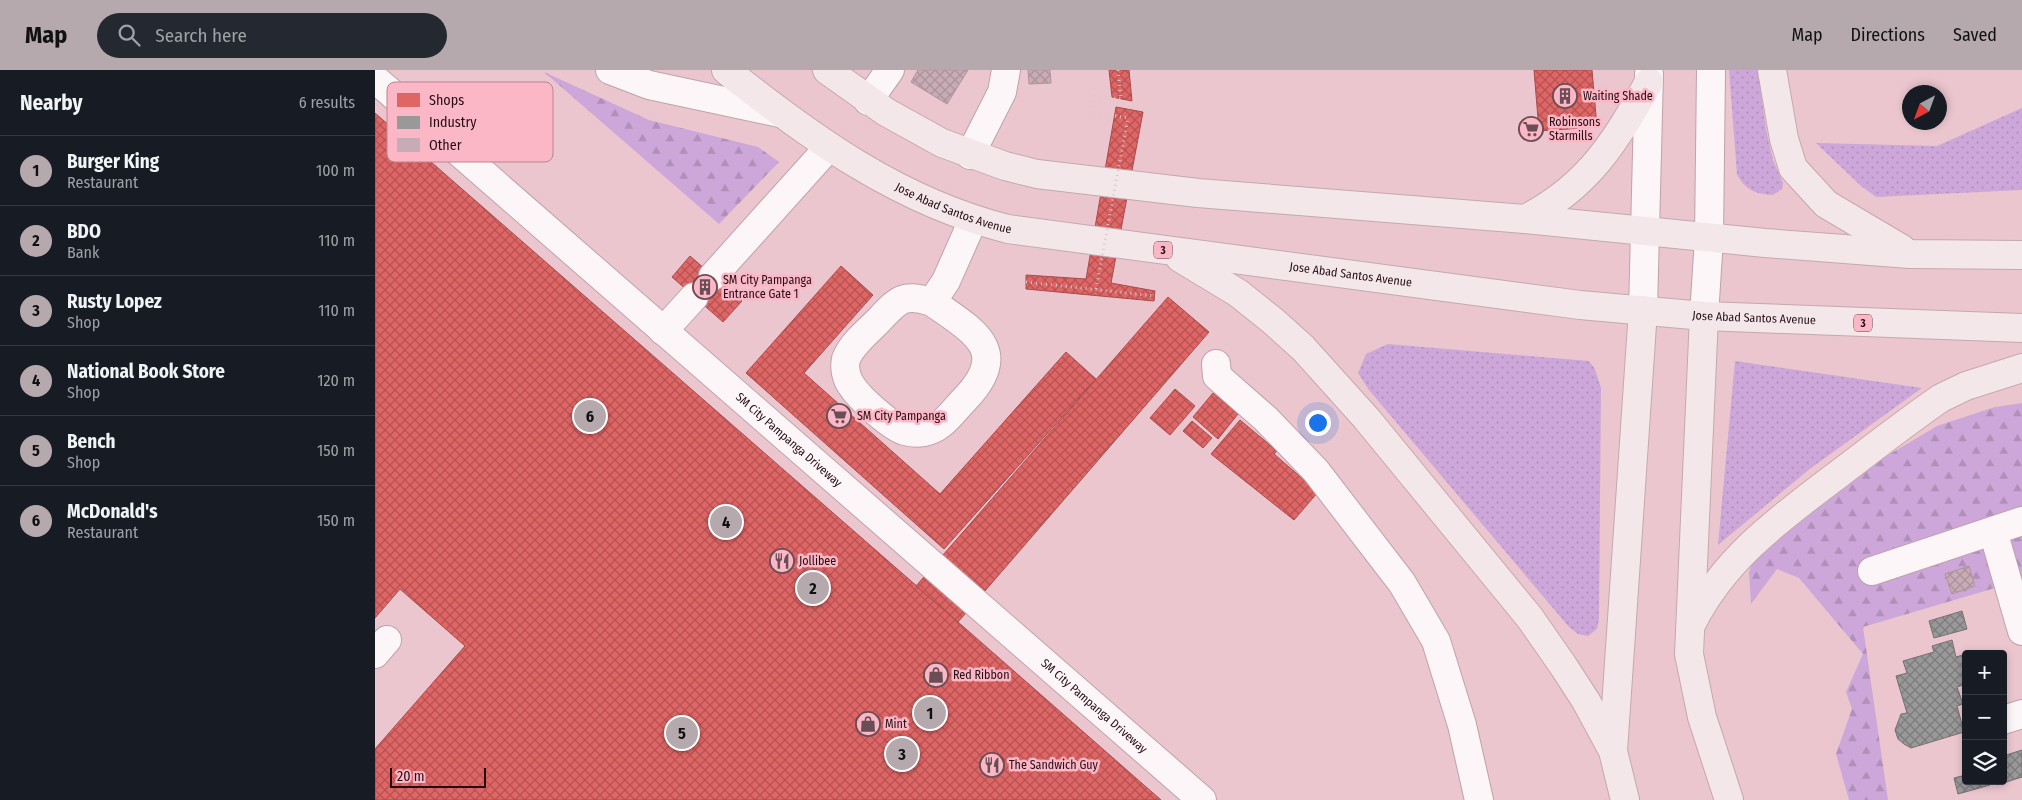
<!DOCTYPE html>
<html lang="en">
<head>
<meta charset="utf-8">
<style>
  body { margin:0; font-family:"Fira Sans Condensed",sans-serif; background:#242831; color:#f1f3f6 }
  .controls { position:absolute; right:15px; bottom:15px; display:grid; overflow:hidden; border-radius:5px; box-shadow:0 2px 8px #0003 }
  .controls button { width:45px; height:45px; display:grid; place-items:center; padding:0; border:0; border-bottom:1px solid #363941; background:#171b24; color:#f1f3f6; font:25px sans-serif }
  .compass { position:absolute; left:1527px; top:15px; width:45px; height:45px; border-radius:50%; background:#171b24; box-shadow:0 2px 8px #0003; rotate:221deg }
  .scale { position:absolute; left:15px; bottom:12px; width:96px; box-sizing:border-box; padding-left:5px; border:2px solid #250d14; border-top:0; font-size:14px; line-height:18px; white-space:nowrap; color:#250d14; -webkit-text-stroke:4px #fbb7c6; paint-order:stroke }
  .you { position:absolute; left:942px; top:352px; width:18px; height:18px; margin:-12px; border:4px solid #fff; border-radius:50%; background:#1a73e8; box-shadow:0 0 0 8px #1a73e833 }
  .badge { display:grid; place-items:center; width:32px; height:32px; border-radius:50%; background:#b5a9ae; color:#111; font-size:16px; font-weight:700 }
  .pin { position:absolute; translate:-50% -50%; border:2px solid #fff; box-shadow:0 1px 5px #0006 }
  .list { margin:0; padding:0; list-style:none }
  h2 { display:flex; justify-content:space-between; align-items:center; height:65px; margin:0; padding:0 20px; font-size:21px }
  h2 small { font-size:16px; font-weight:400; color:#9ea1a6 }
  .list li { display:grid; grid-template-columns:32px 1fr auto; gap:15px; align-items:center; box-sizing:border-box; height:70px; padding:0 20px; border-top:1px solid #363941 }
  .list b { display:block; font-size:19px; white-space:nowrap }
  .list p { margin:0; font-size:16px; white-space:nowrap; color:#9ea1a6 }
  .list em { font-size:16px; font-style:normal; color:#9ea1a6 }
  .icon { flex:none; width:28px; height:28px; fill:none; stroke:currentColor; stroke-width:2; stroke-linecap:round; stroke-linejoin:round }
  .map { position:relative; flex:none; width:1647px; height:730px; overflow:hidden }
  header { display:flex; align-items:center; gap:30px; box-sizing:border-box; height:70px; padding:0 25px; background:#b5a9ae; color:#111 }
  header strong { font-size:24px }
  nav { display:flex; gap:28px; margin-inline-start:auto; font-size:18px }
  .search { width:350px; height:45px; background:#242831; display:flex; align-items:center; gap:12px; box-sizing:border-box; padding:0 18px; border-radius:28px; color:#9ea1a6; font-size:19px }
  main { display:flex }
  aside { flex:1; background:#171b24 }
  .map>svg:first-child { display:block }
  .grass { fill:url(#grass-dots) }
  .forest { fill:url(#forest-firs) }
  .shops { fill:url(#shops-cross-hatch); stroke:#a84b4d }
  .industry { fill:url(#industry-cross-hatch); stroke:#766f71 }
  .building { fill:url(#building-cross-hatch); stroke:#af939d }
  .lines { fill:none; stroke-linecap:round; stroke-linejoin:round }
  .minor-casing { stroke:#bfa2a9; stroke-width:30 }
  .highway-casing { stroke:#c3a9ae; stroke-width:30 }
  .path { stroke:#d6cacd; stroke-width:3; stroke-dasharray:1 4; stroke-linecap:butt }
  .minor { stroke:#fcf6f8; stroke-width:28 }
  .highway { stroke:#f4e7ea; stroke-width:28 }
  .path-bridge { stroke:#d6cacd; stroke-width:3; stroke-dasharray:1 4; stroke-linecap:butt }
  .labels { text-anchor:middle; stroke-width:5; stroke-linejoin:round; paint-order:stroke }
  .shield { fill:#fbb7c6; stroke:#654049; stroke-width:1 }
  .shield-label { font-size:11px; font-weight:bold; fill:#250d14 }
  .poi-label { font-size:12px; fill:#250d14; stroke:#fbb7c6; text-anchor:start }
  .street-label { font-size:12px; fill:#250d14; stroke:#fbb7c6 }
  .key { fill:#fbb7c6; stroke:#bb8491; stroke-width:1 }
  .key-label { font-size:14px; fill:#250d14 }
</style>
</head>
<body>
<header>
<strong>Map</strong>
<div class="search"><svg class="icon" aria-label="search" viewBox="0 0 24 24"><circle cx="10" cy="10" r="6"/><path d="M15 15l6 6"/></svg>Search here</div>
<nav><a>Map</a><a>Directions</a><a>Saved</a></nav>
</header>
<main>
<aside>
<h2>Nearby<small>6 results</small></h2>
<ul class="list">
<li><span class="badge">1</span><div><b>Burger King</b><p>Restaurant</p></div><em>100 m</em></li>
<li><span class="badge">2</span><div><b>BDO</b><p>Bank</p></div><em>110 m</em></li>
<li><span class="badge">3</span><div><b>Rusty Lopez</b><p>Shop</p></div><em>110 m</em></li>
<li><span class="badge">4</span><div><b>National Book Store</b><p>Shop</p></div><em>120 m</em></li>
<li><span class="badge">5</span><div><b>Bench</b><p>Shop</p></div><em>150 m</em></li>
<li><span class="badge">6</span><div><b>McDonald's</b><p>Restaurant</p></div><em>150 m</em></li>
</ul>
</aside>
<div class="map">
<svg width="1647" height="730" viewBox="0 0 1647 730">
  <defs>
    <pattern id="grass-dots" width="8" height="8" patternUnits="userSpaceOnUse" patternTransform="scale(1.25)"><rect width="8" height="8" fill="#cda7d9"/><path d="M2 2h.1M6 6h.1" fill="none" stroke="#b08fb9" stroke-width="1.8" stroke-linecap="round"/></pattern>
    <pattern id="forest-firs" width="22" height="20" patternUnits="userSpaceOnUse" patternTransform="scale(1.25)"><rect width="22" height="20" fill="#cda7d9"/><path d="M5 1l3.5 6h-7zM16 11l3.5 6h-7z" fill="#b08fb9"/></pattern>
    <pattern id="shops-cross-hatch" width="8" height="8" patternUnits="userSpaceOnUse" patternTransform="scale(1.25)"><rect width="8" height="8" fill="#e06666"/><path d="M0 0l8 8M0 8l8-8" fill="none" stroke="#b55253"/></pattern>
    <pattern id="industry-cross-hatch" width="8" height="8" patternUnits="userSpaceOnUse" patternTransform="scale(1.25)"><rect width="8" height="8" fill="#999"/><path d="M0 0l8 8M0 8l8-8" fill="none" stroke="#7d7b7c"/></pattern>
    <pattern id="building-cross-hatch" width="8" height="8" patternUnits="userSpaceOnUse" patternTransform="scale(1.25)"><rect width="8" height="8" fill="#c7abb5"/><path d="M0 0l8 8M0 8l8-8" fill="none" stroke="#ab929b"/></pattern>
  </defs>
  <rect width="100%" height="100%" fill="#ecc6ce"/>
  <g class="grass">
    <path d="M 1354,0 L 1383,0 L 1391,59 L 1398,90 L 1408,113 L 1407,119 L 1398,125 C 1381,124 1370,120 1362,104 Z"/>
    <polygon points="1647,38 1647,120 1501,127 1486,116 1441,73 1562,76"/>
    <polygon points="1013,274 1214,291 1220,299 1226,318 1224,549 1222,559 1213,566 1203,564 1194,557 994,320 983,303 991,284"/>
    <polygon points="1360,291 1547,318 1436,398 1343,475"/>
  </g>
  <g class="forest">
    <polygon points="169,2 274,50 383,77 404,92 344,154"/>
    <polygon points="1647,333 1647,510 1488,557 1513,730 1474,730 1461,684 1477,639 1471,622 1488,584 1424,508 1402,499 1376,534 1374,502 1380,484 1510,387 1562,356 1620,337"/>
  </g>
  <g class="shops">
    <polygon points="734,0 754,0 757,31 737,27"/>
    <polygon points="1159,0 1217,0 1222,57 1164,61"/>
    <polygon points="741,37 768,42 736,213 780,221 779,231 651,219 651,205 711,209"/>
    <polygon points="0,43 583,552 786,730 0,730 0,679 90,576 25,519 0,548"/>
    <polygon points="315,186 367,231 348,252 297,207"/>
    <polygon points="466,196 498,225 429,303 565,424 691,282 721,309 569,479 371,303"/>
    <polygon points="793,227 834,262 583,552 541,516"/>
    <polygon points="800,319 820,336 795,365 775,348"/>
    <polygon points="838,323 863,344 843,369 818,347"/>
    <polygon points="865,350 902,381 899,384 943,422 919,450 836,384"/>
    <polygon points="817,351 837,368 828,378 808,361"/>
  </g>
  <g class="industry">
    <polygon points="1587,541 1592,559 1559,568 1554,551"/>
    <polygon points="1577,570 1581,587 1591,584 1591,614 1582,617 1588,634 1582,636 1589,662 1536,678 1529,674 1523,669 1520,660 1526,644 1532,643 1521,606 1532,603 1528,591 1559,582 1557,576"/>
    <polygon points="1647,680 1647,707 1622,715 1621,711 1628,711 1628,686"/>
    <polygon points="1591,705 1591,711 1614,711 1615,715 1583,724 1579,708"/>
  </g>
  <g class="building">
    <polygon points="543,0 593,0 572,34 536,12"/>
    <polygon points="653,0 675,0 676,13 654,14"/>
    <polygon points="1594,496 1600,516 1577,524 1570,504"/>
  </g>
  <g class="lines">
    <defs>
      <g id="minor">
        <polyline points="235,0 274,15 405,43"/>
        <path id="s1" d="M 0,9 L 827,730"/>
        <polyline points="493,31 515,0"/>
        <polyline points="595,85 627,22 631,0"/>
        <polyline points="338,206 454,77"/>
        <path d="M 557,232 C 598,261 637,280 590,329 C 582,337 575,347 566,354 C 556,362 543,365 530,361 C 516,357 484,328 476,315 C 471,308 469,297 471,289 C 477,273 494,261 505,249 C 524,229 529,223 557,232 L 571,211 L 598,150"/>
        <polyline points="1268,240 1274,4"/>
        <polyline points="1329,246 1334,168 1336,0"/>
        <polyline points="288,261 319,227"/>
        <polyline points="841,294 842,306 891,349 941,401 1027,513 1061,571 1087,655 1104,730"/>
        <polyline points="1618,461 1647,561"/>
        <polyline points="1497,501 1647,451"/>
        <polyline points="0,584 12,570"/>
        <polyline points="1628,650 1647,644"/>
      </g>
      <g id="highway">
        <path id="s2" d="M 351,0 C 436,68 525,132 633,159 L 1205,235 L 1329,246 L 1647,258"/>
        <polyline points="452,0 511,42 567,73 630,96 662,104 823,123 1150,149 1390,173 1535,184 1647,185"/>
        <polyline points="1397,0 1409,69 1418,98 1451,134 1527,179"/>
        <path d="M 1150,149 C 1214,116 1240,72 1274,12"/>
        <polyline points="805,188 863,223 898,251 928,278 991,348 1155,548 1189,597 1211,631 1238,681 1250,730"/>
        <polyline points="1329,246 1314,584 1327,647 1354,730"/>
        <path d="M 1317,553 C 1350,487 1407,447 1465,403 C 1498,378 1531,352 1566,328 L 1591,316 L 1647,298"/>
        <polyline points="1238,681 1268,240"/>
      </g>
    </defs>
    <use href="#minor" class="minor-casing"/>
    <use href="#highway" class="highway-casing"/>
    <g class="path">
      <polyline points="743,0 746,29 720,26 717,42 753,48"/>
      <polyline points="651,212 780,226"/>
    </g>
    <use href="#minor" class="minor"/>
    <use href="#highway" class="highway"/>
    <polyline class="path-bridge" points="721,219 753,48"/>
  </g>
  <defs>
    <symbol id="building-ring" viewBox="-11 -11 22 22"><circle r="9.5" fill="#fbb7c6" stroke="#6b4e55" stroke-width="1.5"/><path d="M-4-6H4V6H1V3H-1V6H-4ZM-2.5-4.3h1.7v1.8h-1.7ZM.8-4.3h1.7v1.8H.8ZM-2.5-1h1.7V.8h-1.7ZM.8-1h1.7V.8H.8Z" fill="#6b4e55"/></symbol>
    <symbol id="supermarket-ring" viewBox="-11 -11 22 22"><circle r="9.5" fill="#fbb7c6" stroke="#6b4e55" stroke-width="1.5"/><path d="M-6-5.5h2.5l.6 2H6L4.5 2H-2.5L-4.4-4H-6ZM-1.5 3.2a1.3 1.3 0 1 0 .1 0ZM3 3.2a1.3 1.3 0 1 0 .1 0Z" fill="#6b4e55"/></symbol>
    <symbol id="restaurant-ring" viewBox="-11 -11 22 22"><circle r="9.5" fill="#fbb7c6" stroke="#6b4e55" stroke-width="1.5"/><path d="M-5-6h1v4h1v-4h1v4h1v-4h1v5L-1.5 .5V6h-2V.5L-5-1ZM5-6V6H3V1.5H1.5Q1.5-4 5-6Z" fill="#6b4e55"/></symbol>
    <symbol id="shop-ring" viewBox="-11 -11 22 22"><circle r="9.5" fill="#fbb7c6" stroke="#6b4e55" stroke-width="1.5"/><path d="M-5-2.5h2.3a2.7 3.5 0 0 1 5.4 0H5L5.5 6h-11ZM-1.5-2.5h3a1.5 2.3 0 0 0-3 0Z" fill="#6b4e55"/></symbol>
  </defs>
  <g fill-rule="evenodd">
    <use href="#building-ring" x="1176" y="12" width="28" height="28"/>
    <use href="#supermarket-ring" x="1142" y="45" width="28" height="28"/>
    <use href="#building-ring" x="316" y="203" width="28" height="28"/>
    <use href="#supermarket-ring" x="450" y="332" width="28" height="28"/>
    <use href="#restaurant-ring" x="393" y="477" width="28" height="28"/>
    <use href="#shop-ring" x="547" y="591" width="28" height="28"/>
    <use href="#shop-ring" x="479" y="640" width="28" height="28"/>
    <use href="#restaurant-ring" x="603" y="681" width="28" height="28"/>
  </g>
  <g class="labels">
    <g class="shield">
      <rect x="779" y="171.5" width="18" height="17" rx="4"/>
      <rect x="1479" y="244.5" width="18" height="17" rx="4"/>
    </g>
    <g class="shield-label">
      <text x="788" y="184">3</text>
      <text x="1488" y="257">3</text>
    </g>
    <g class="poi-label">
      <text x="1208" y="30">Waiting Shade</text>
      <text x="1174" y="56">Robinsons<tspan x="1174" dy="14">Starmills</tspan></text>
      <text x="348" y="214">SM City Pampanga<tspan x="348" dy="14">Entrance Gate 1</tspan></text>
      <text x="482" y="350">SM City Pampanga</text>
      <text x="424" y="495">Jollibee</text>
      <text x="578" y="609">Red Ribbon</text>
      <text x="510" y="658">Mint</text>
      <text x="634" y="699">The Sandwich Guy</text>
    </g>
    <g class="street-label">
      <text dy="4" stroke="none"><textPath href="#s2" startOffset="268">Jose Abad Santos Avenue</textPath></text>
      <text dy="4" stroke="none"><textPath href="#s2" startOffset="672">Jose Abad Santos Avenue</textPath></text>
      <text dy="4" stroke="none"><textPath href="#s2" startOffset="1078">Jose Abad Santos Avenue</textPath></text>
      <text dy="4" stroke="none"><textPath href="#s1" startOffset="549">SM City Pampanga Driveway</textPath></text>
      <text dy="4" stroke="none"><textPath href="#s1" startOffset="954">SM City Pampanga Driveway</textPath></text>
    </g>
  </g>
  <rect x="12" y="12" width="166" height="80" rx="8" class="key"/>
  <rect x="22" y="23" width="23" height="14" fill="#e06666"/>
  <rect x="22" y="46" width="23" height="13" fill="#999"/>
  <rect x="22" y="68" width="23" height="14" fill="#c7abb5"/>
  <g class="key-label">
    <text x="54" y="35">Shops</text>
    <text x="54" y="57">Industry</text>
    <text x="54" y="80">Other</text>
  </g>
</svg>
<div class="controls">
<button>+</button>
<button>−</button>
<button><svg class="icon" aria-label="layers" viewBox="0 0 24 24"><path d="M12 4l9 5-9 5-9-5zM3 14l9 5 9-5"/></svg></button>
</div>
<svg class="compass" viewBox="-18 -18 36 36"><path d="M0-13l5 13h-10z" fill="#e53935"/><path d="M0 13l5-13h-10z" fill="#9ea1a6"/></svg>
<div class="scale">20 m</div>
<div class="you"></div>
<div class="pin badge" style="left:555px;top:643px">1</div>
<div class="pin badge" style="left:438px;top:518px">2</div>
<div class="pin badge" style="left:527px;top:684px">3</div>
<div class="pin badge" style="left:351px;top:452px">4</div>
<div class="pin badge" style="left:307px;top:663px">5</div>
<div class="pin badge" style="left:215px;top:346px">6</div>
</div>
</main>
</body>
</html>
